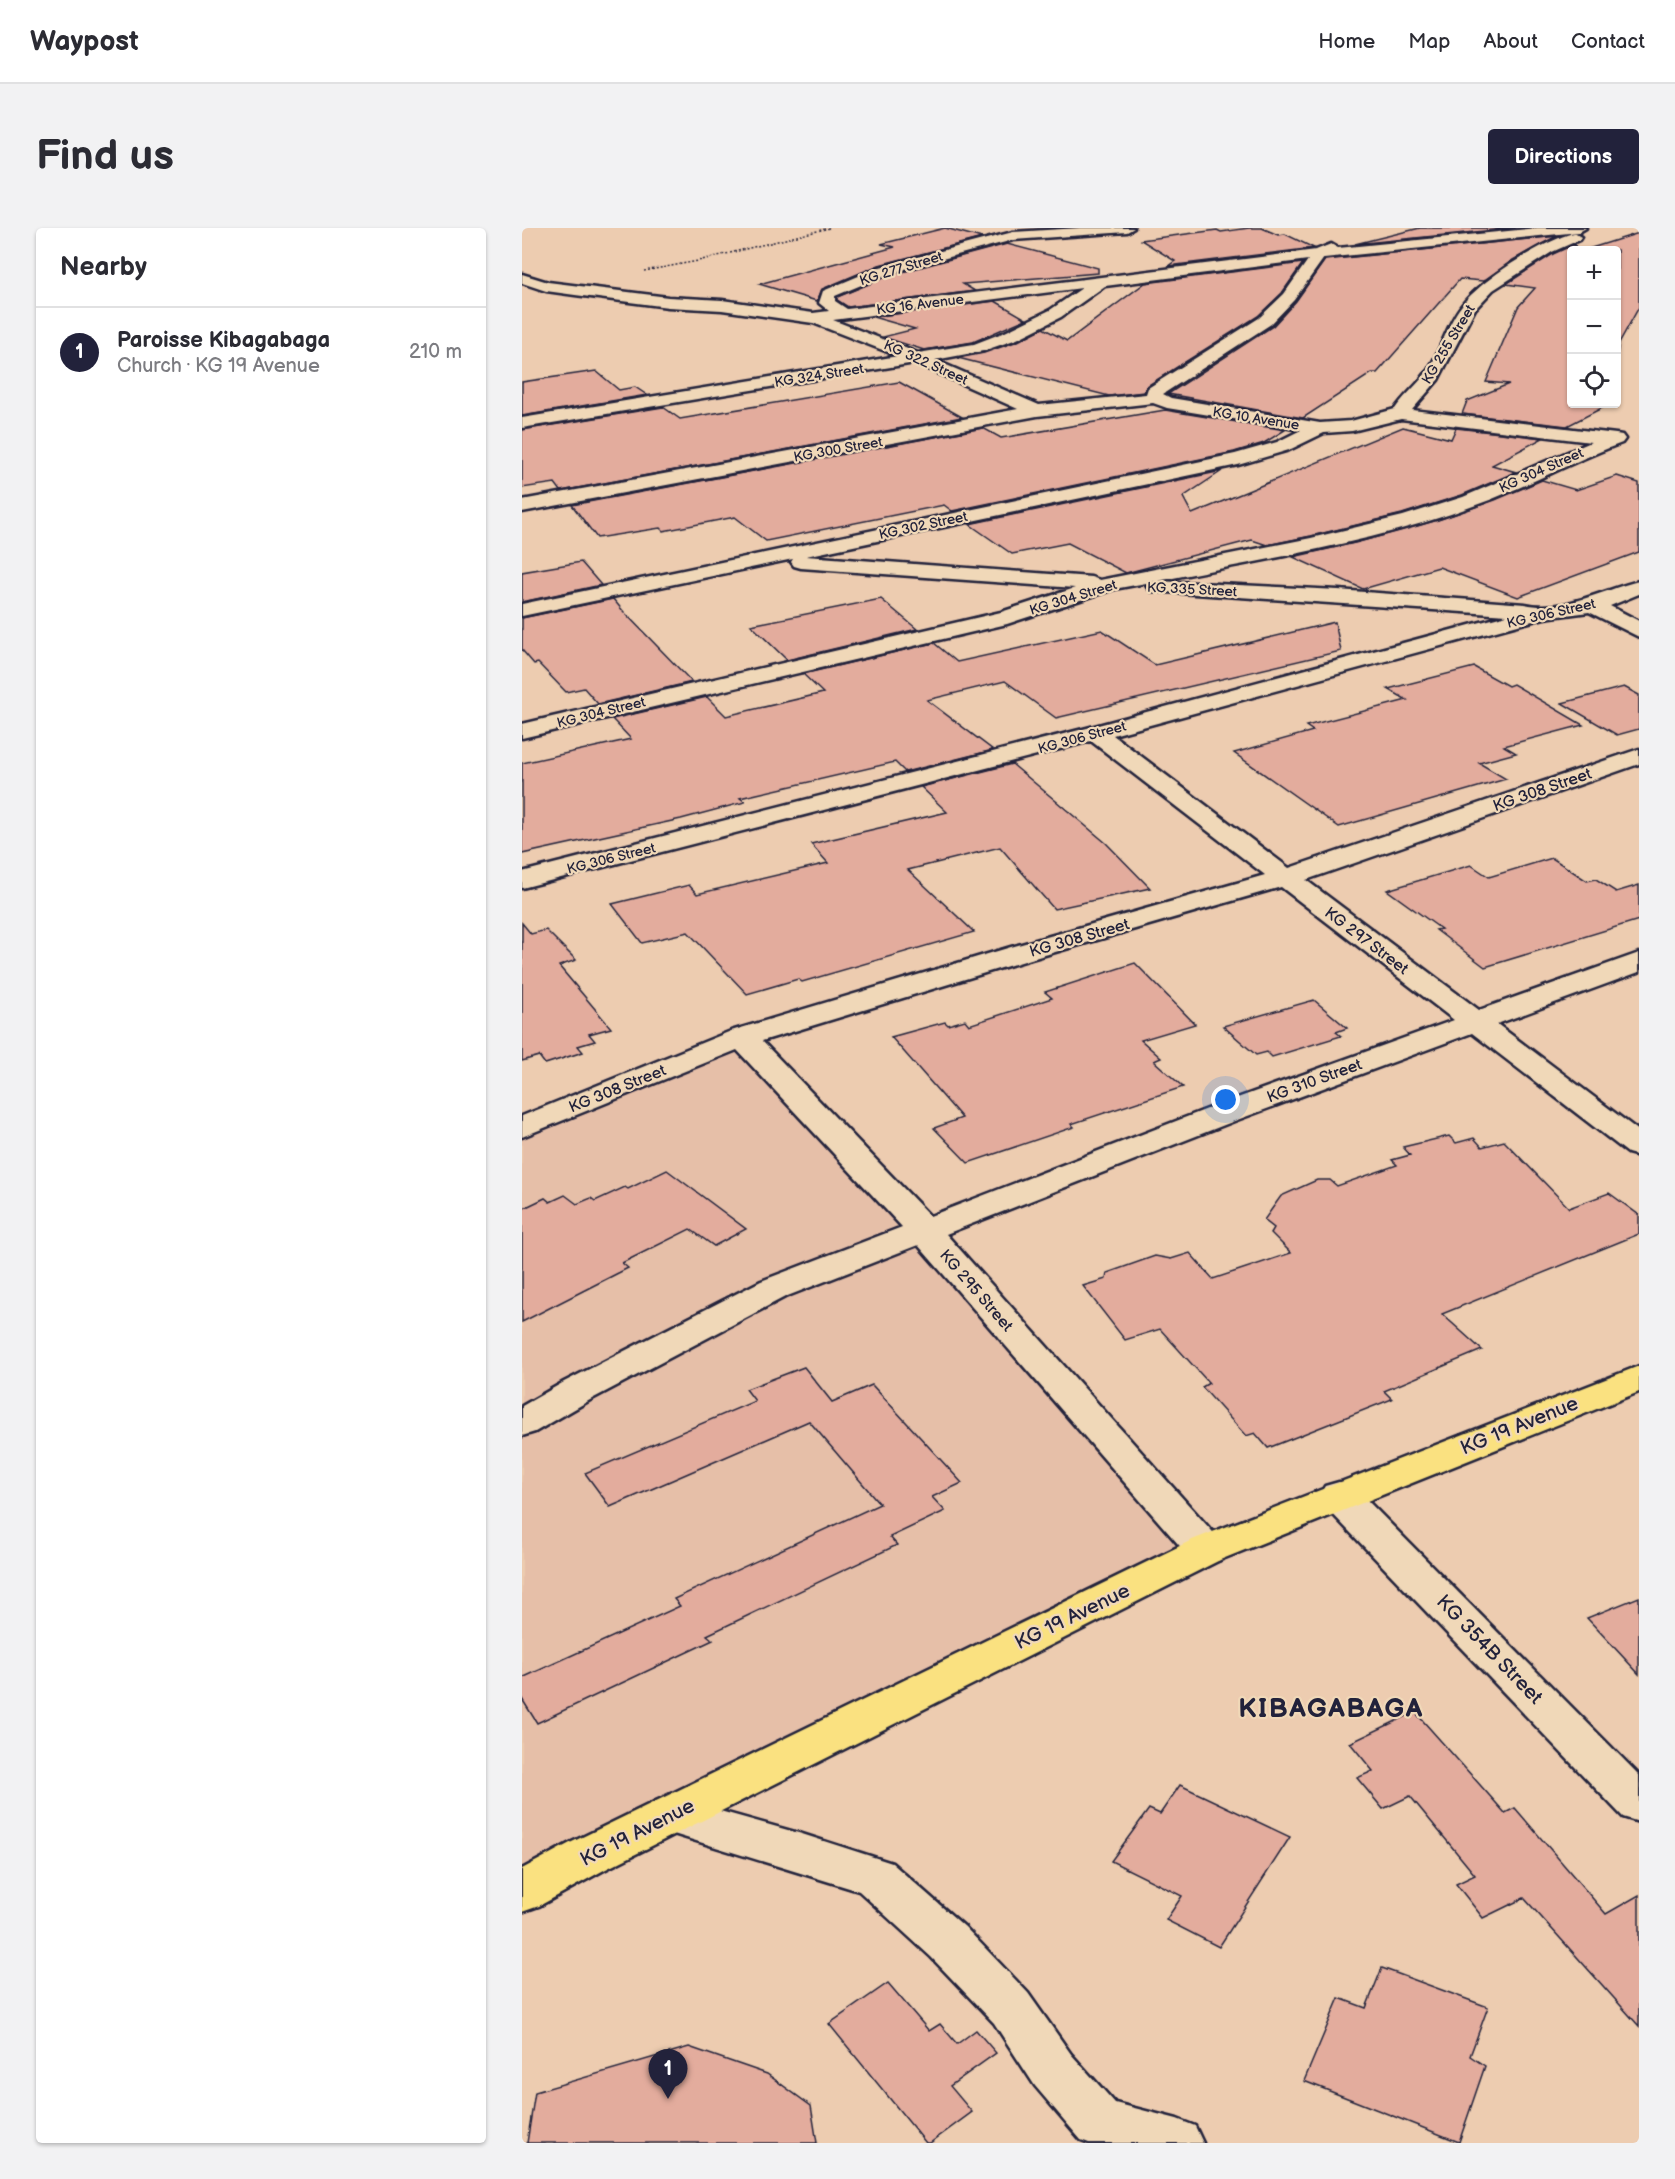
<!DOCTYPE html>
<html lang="en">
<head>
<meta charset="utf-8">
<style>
  body { margin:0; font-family:"Balsamiq Sans",sans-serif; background:#f2f2f3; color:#2b2b33 }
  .controls { position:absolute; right:18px; top:18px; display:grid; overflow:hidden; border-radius:6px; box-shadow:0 2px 4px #0004 }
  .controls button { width:54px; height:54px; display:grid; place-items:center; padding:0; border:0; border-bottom:2px solid #e1e1e2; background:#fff; color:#2b2b33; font:30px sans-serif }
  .you { position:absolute; left:704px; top:872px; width:21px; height:21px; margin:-15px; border:4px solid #fff; border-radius:50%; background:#1a73e8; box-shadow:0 0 0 9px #1a73e833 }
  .badge { display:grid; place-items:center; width:39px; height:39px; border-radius:50%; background:#22223b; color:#fff; font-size:20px; font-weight:700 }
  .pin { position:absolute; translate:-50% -50px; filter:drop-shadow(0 2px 3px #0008) }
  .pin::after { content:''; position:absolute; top:32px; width:21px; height:18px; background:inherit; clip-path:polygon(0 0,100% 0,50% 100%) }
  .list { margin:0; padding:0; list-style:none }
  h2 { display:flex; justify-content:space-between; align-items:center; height:78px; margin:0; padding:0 24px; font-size:26px }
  h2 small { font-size:20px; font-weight:400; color:#7c7c81 }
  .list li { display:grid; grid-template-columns:39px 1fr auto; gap:18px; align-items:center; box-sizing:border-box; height:90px; padding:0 24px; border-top:2px solid #e1e1e2 }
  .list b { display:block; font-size:22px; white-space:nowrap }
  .list p { margin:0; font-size:20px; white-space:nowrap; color:#7c7c81 }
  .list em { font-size:20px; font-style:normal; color:#7c7c81 }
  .icon { flex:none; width:33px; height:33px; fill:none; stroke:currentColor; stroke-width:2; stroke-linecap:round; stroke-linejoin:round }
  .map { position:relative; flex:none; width:1117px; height:1915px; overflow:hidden; border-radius:6px }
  header { display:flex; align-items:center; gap:36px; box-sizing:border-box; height:84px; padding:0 30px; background:#fff; border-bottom:2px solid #e1e1e2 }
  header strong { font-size:28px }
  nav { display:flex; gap:33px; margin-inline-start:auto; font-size:21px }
  .intro { display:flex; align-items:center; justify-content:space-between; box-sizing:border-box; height:144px; padding:0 36px }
  h1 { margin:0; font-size:42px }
  .button { padding:15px 27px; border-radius:6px; background:#22223b; color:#fff; font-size:21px; font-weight:700 }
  main { display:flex; gap:36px; padding:0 36px }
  aside { flex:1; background:#fff; border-radius:6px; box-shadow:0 2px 4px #0004 }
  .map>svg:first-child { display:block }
  .built { fill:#e6bfa8 }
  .building { fill:#e3ac9d; stroke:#22223b; stroke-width:1.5 }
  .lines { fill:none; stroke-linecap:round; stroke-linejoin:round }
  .minor-casing { stroke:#22223b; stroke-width:5 }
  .major-casing { stroke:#22223b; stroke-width:5 }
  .path { stroke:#22223b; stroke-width:1.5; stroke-dasharray:2 2; stroke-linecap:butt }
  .minor { fill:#f0d8b8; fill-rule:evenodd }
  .major { fill:#fae180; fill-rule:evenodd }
  .labels { text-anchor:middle; stroke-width:4.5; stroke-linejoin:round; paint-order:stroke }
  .far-street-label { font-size:14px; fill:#22223b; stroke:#f0d8b8 }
  .street-label { font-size:16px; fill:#22223b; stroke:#f0d8b8 }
  .near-street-label { font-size:20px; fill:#22223b; stroke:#f0d8b8 }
  .near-district-label { font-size:27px; font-weight:bold; letter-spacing:1.5px; fill:#22223b; stroke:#f0d8b8 }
</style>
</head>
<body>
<header>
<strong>Waypost</strong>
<nav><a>Home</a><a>Map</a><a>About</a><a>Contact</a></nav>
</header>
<div class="intro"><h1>Find us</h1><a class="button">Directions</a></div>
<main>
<aside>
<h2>Nearby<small></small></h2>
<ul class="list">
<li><span class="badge">1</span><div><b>Paroisse Kibagabaga</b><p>Church · KG 19 Avenue</p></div><em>210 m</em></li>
</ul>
</aside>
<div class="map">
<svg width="1117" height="1915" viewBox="0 0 1117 1915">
  <rect width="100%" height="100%" fill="#edccb0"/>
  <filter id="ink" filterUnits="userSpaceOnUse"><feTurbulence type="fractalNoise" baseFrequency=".0167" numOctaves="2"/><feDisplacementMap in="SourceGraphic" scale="12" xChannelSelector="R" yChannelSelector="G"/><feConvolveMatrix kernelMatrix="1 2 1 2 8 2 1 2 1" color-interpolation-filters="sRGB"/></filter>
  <g filter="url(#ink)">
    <polygon class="built" points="220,809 684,1322 0,1676 0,900"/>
    <g class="building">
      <polygon points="423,0 460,10 357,37 300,61 295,73 237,56 373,19 359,16"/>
      <polygon points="727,0 740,0 756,7 763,6 792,20 646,38 653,33 619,12 695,2 699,4"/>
      <polygon points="898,0 993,0 833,16"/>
      <polygon points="1117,5 1117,79 1097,115 1095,127 1095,22 1063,22"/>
      <polygon points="1035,8 991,32 961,53 938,51 855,145 850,145 781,190 646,166 751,98 774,73 803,32"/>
      <polygon points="485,16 576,40 576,45 441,56 453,63 326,79 315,72 315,69 369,47"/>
      <polygon points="1053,16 1054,22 1050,22 1050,176 1083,176 1082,179 1045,198 940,186 945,173 987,156 964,154 996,79 1013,60 984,56 1031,26"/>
      <polygon points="781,35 760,65 736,88 625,158 622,164 587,168 436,130 462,125 496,113 521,100 545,113 623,55"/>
      <polygon points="473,73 504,91 451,114 402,122 361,109 393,101 351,89"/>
      <polygon points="74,143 97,162 113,159 125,167 0,188 0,154"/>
      <polygon points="377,154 440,189 39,263 33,255 0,260 0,202 141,179 158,191"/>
      <polygon points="643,182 763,202 742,215 712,224 430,283 422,277 244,313 213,289 141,303 138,300 75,310 50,277 461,200 479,210"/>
      <polygon points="881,199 929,211 934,200 1021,210 970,237 994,244 940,267 880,286 789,308 745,317 730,312 604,345 546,315 490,326 447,296 700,243 661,269 670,286"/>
      <polygon points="1095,248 1117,255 1117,324 996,369 917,339 841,361 771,329 837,314 916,292 973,272 1020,252 1054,262"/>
      <polygon points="59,334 79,357 0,374 0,344"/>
      <polygon points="91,371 102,384 170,454 76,476 62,460 44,464 16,435 12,436 0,422 0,390"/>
      <polygon points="359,371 395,401 265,432 229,397"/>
      <polygon points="813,394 819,423 534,490 483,453 405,472 471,522 383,544 373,534 218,570 223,574 159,591 0,626 0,535 109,511 90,491 185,469 204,488 301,465 281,446 412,415 435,434 580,402 633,437"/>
      <polygon points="952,439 986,458 991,456 1061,497 982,518 994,525 957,535 984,551 817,599 712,525 791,503 784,498 885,472 866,461"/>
      <polygon points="1102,459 1117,467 1117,501 1095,507 1040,475"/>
      <polygon points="490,536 584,615 628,660 532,681 478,619 386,642 452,704 280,754 276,751 225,766 166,704 120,715 90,676 167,657 175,666 306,635 289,616 425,584 399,559"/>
      <polygon points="1030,630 1065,653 1074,651 1094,664 1117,657 1117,692 963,739 914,702 919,701 865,662 949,637 967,649"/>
      <polygon points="0,695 9,706 24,702 54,732 37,738 89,800 67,806 73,813 56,818 61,824 23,836 17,828 0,833"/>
      <polygon points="613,735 673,796 619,812 639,830 632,833 661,859 549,896 552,899 446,935 412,900 440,890 369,809 423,794 426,797 443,792 447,797 530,770 523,764"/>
      <polygon points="792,772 825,800 814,804 819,808 750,829 745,824 734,827 701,798"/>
      <polygon points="927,908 934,915 952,910 960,919 982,913 1047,980 1087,965 1117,987 1117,1006 920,1086 960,1122 862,1163 870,1171 746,1220 733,1205 724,1208 680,1159 687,1155 638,1101 603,1112 561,1058 584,1051 585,1045 633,1028 649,1031 668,1025 691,1051 769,1025 749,1005 752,1000 742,992 759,968 795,952 808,952 815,958 875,937 870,932 888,927 881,919"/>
      <polygon points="145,942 224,1001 192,1018 168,1001 100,1035 106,1040 0,1094 0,981 23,970 28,974 43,967 55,976 69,970 73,973 103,959 106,961"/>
      <polygon points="282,1139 310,1174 350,1157 440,1255 410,1269 423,1283 368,1309 375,1317 185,1407 191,1412 15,1495 0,1471 0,1450 158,1378 152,1371 358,1276 287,1193 88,1279 63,1245 233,1173 224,1161"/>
      <polygon points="1117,1369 1117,1446 1065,1390"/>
      <polygon points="893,1484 983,1585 993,1580 1084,1686 1117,1667 1117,1798 1002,1670 961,1690 934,1656 953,1647 888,1568 861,1581 835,1550 851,1543 828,1515"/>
      <polygon points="658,1557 768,1609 697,1719 644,1692 660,1668 589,1633 627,1581 638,1586"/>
      <polygon points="860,1740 966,1779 948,1828 963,1838 937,1914 782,1853 817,1770 844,1780"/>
      <polygon points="366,1755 407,1803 418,1796 435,1816 454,1802 474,1825 428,1858 450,1884 408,1915 404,1915 307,1796"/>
      <polygon points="167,1819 245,1846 289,1878 295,1915 5,1915 13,1864"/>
    </g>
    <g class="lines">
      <defs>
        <g id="minor">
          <path d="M 558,0 L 612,0 L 605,4 L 491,12 L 368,45 L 313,68 L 313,73 L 325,81 L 794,22 L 809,16 L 816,20 L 1015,0 L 1064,0 L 1057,4 L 802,30 L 772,72 L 749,96 L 641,166 L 649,170 L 798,195 L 829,193 L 873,181 C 881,169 891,161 900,150 C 918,129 923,98 940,77 C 959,52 1022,12 1052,5 L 1059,9 L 1057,12 L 1030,24 L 971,62 L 953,81 L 916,152 L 890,182 L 1094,206 L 1100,207 L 1103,211 L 1100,215 C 1051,233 1004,259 954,277 C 852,315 742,331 636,353 L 816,362 L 1003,376 C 1041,385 1080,362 1117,353 L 1117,366 L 1088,378 L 1117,393 L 1117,409 L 1067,384 L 1022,390 L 591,507 L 767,640 L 1117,521 L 1117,536 L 784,652 L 957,782 L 1117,725 L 1117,744 L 975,796 L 1117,903 L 1117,928 L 1106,925 L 950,805 L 715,892 L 424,1006 L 698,1312 L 704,1322 L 698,1332 L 684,1336 L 670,1332 L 396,1017 L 263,1069 L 68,1172 L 13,1204 L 0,1208 L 0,1178 L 42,1154 L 239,1053 L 380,999 L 215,822 L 0,909 L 0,888 L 209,803 L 489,719 L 743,647 L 569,513 L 0,660 L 0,644 L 565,500 L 985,387 L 629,363 L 625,359 L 629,355 L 635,353 L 592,361 L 485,396 L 0,510 L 0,496 L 479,384 L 553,360 L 279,340 L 272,338 L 269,334 L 271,331 L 0,388 L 0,376 L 713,226 L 755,214 L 779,202 L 645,180 L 631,175 L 515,188 L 0,284 L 0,272 L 496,181 L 393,135 L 0,200 L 0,190 L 376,128 L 291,95 L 200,82 L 146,79 L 53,67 L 24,63 L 0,55 L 0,46 L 26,54 L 146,69 L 200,72 L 291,85 L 307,83 L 297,75 L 301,63 L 358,39 L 491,4 ZM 786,32 L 762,66 L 737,90 L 626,160 L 624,166 L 517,177 L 413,132 L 461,123 L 495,111 L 539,89 L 583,58 ZM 560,60 L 528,82 L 483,104 L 452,116 L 396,125 L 311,92 ZM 879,191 L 1069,214 L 941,269 L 881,288 L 789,310 L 578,352 L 569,349 L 284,328 L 716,237 L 767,222 L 802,205 L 830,203 ZM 759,659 L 932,792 L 693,878 L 408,988 L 240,813 L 509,731 Z"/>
          <polygon points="817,1254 831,1258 1117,1547 1117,1594 1101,1589 803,1278 797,1268 803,1258"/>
          <polygon points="148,1569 280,1606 370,1635 443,1699 506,1765 549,1826 593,1875 655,1891 673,1898 681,1915 567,1915 559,1912 513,1858 472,1795 409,1729 337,1663 132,1600 125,1587 132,1574"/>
        </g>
        <polygon id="major" points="1117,1138 1117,1164 698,1332 82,1642 17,1678 0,1684 0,1641 50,1614 670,1312"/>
      </defs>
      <use href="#minor" class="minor-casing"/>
      <use href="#major" class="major-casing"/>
      <polyline class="path" points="122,43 176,33 307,0"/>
      <use href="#minor" class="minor"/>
      <use href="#major" class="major"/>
    </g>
  </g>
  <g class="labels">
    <g class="far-street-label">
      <text transform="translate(379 40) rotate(-17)" y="5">KG 277 Street</text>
      <text transform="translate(398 76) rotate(-7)" y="5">KG 16 Avenue</text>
      <text transform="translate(926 116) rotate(-59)" y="5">KG 255 Street</text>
      <text transform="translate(404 134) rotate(24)" y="5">KG 322 Street</text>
      <text transform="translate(297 147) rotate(-9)" y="5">KG 324 Street</text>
      <text transform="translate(734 190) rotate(9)" y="5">KG 10 Avenue</text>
      <text transform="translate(316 221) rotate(-10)" y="5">KG 300 Street</text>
      <text transform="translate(1019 242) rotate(-24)" y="5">KG 304 Street</text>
      <text transform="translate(401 297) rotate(-12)" y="5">KG 302 Street</text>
      <text transform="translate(670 361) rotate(3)" y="5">KG 335 Street</text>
      <text transform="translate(551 369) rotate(-17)" y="5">KG 304 Street</text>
      <text transform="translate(1029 385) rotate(-13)" y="5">KG 306 Street</text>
      <text transform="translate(79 484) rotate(-14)" y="5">KG 304 Street</text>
      <text transform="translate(560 509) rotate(-15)" y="5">KG 306 Street</text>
      <text transform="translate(89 630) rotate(-14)" y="5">KG 306 Street</text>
    </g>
    <g class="street-label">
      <text transform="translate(1020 561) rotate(-19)" y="6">KG 308 Street</text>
      <text transform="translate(557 709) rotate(-16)" y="6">KG 308 Street</text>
      <text transform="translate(845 712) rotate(37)" y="6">KG 297 Street</text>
      <text transform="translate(792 852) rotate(-20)" y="6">KG 310 Street</text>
      <text transform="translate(95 860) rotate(-22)" y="6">KG 308 Street</text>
      <text transform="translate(455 1062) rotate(49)" y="6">KG 295 Street</text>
    </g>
    <g class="near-street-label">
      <text transform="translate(997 1197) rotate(-22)" y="7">KG 19 Avenue</text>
      <text transform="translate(550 1388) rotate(-26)" y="7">KG 19 Avenue</text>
      <text transform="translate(968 1421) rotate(46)" y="7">KG 354B Street</text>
      <text transform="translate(115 1604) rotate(-27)" y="7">KG 19 Avenue</text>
    </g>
    <g class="near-district-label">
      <text x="809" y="1489">KIBAGABAGA</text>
    </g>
  </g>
</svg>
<div class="controls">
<button>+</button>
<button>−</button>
<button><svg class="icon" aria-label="locate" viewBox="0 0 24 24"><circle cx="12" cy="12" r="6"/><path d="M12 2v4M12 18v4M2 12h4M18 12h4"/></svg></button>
</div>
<div class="you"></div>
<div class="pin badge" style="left:146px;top:1871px">1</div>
</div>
</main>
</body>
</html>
